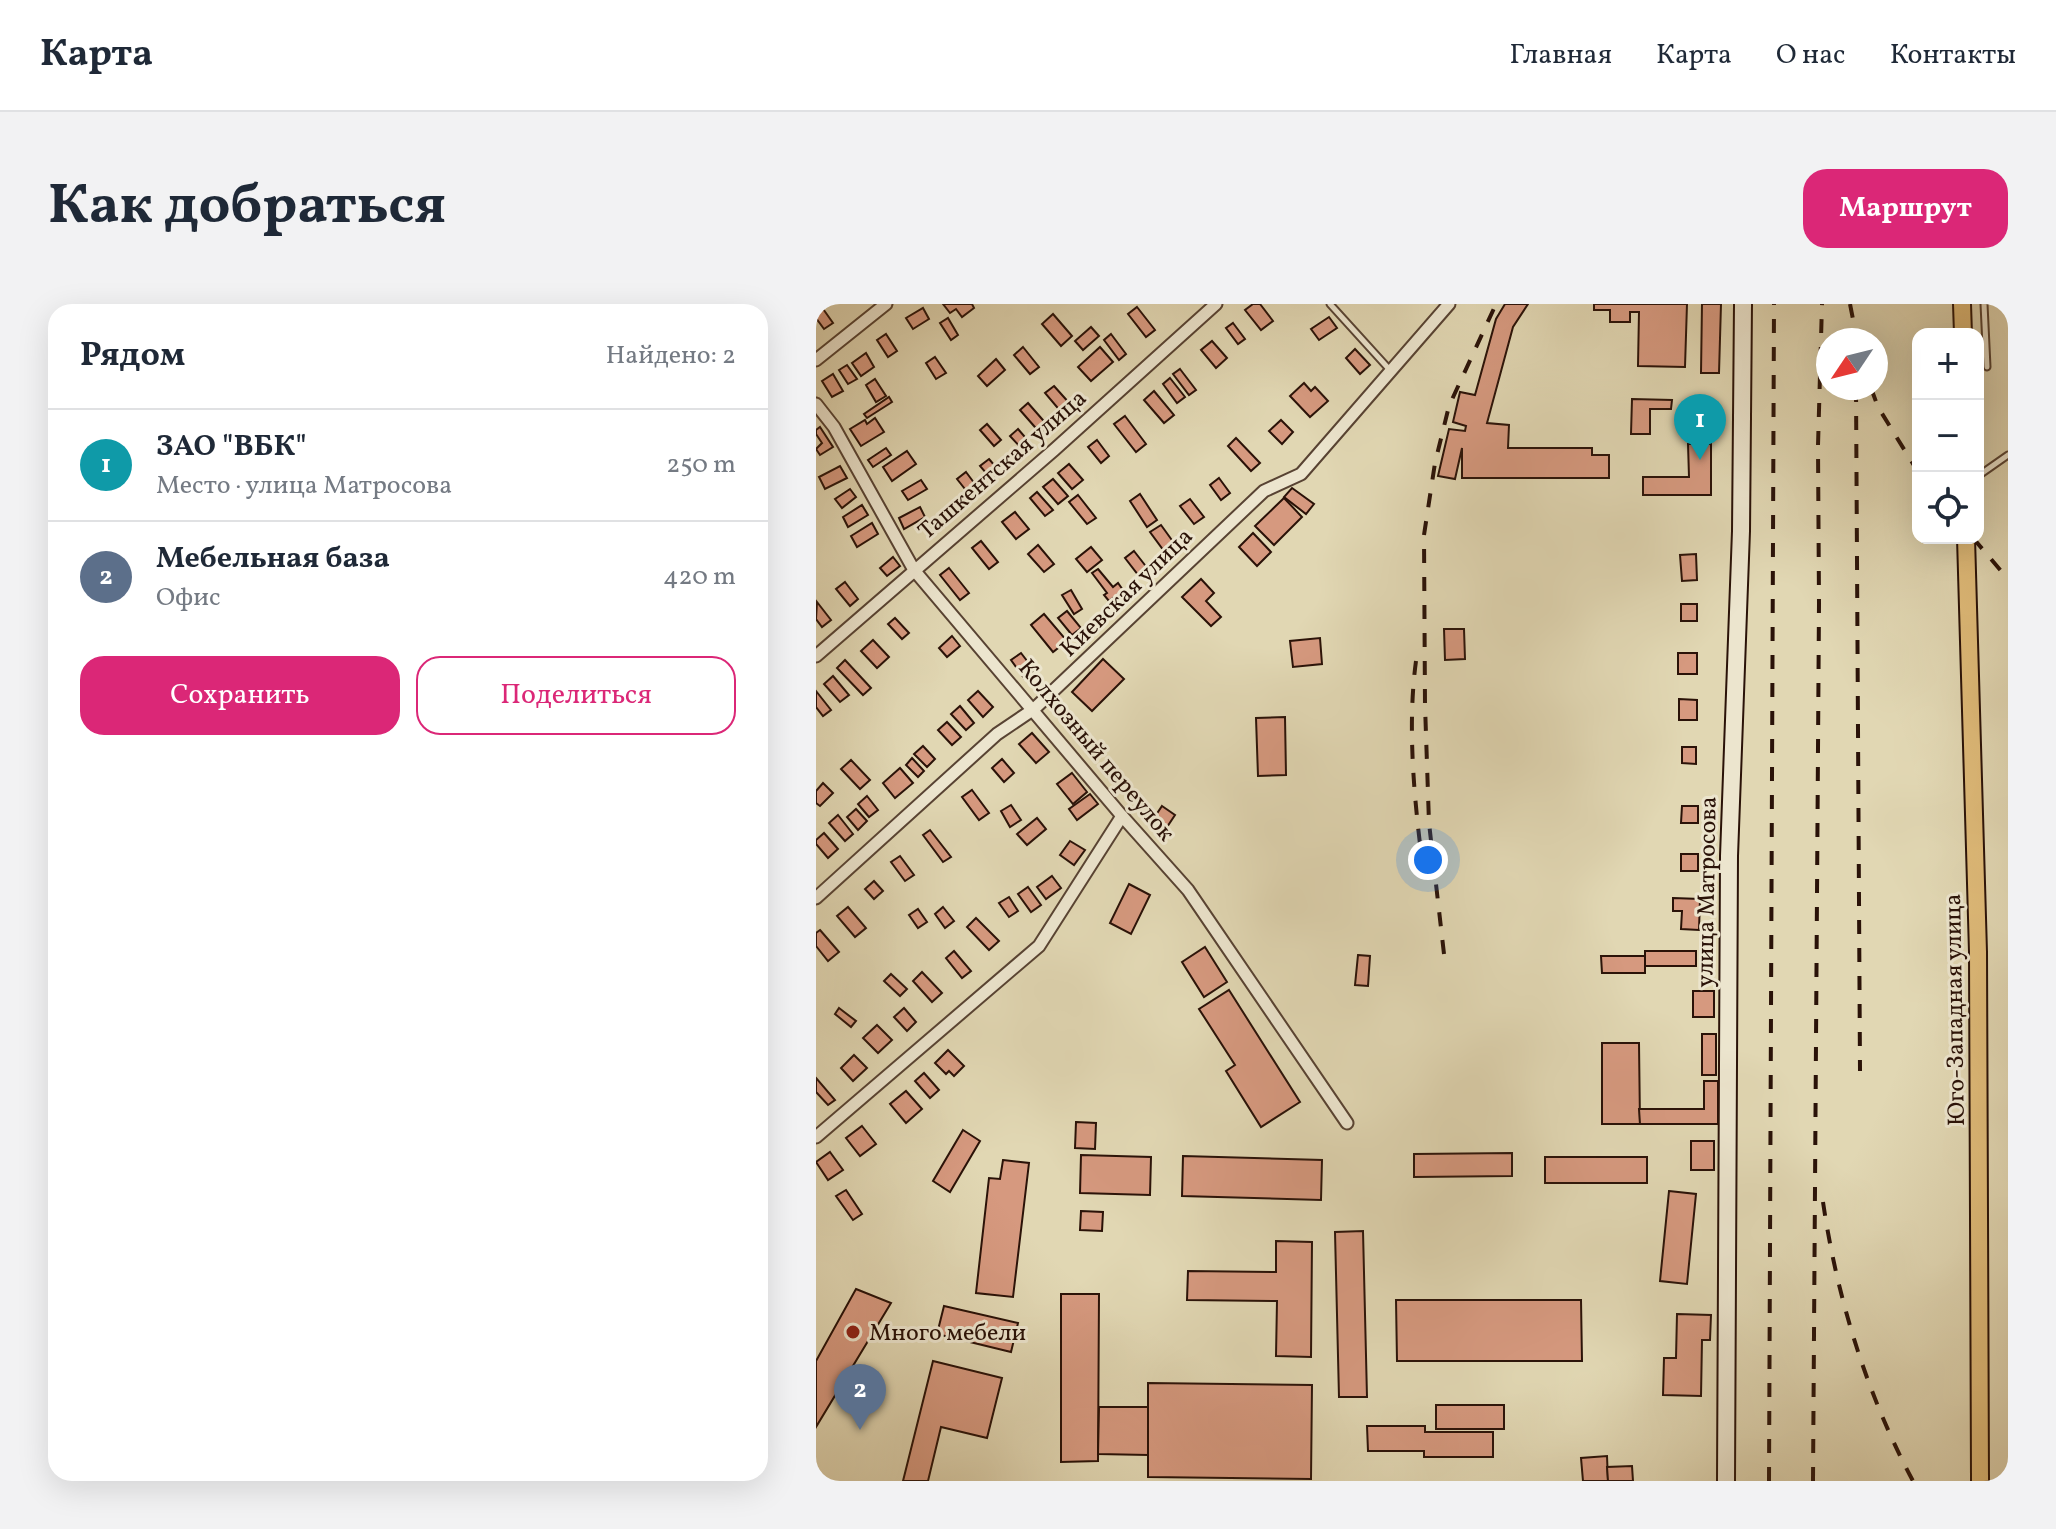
<!DOCTYPE html>
<html lang="ru">
<head>
<meta charset="utf-8">
<style>
  body { margin:0; font-family:Vollkorn,serif; background:#f2f2f3; color:#1f2937 }
  .controls { position:absolute; right:24px; top:24px; display:grid; overflow:hidden; border-radius:16px; box-shadow:0 8px 32px #0002 }
  .controls button { width:72px; height:72px; display:grid; place-items:center; padding:0; border:0; border-bottom:2px solid #e0e1e3; background:#fff; color:#1f2937; font:40px sans-serif }
  .compass { position:absolute; left:1000px; top:24px; width:72px; height:72px; border-radius:50%; background:#fff; box-shadow:0 8px 32px #0002; rotate:235deg }
  .you { position:absolute; left:612px; top:556px; width:28px; height:28px; margin:-20px; border:6px solid #fff; border-radius:50%; background:#1a73e8; box-shadow:0 0 0 12px #1a73e833 }
  .badge { display:grid; place-items:center; width:52px; height:52px; border-radius:50%; background:#db2777; color:#fff; font-size:26px; font-weight:700 }
  .pin { position:absolute; translate:-50% -66px; filter:drop-shadow(0 2px 4px #0008) }
  .pin::after { content:''; position:absolute; top:42px; width:28px; height:24px; background:inherit; clip-path:polygon(0 0,100% 0,50% 100%) }
  .list { margin:0; padding:0; list-style:none }
  h2 { display:flex; justify-content:space-between; align-items:center; height:104px; margin:0; padding:0 32px; font-size:34px }
  h2 small { font-size:26px; font-weight:400; color:#747a83 }
  .list li { display:grid; grid-template-columns:52px 1fr auto; gap:24px; align-items:center; box-sizing:border-box; height:112px; padding:0 32px; border-top:2px solid #e0e1e3 }
  .list b { display:block; font-size:30px; white-space:nowrap }
  .list p { margin:0; font-size:26px; white-space:nowrap; color:#747a83 }
  .list em { font-size:26px; font-style:normal; color:#747a83 }
  .actions { display:flex; gap:16px; padding:24px 32px }
  .actions a { flex:1; padding:18px 0; border:2px solid #db2777; border-radius:24px; text-align:center; font-size:28px; color:#db2777 }
  .actions .main { background:#db2777; color:#fff }
  .icon { flex:none; width:44px; height:44px; fill:none; stroke:currentColor; stroke-width:2; stroke-linecap:round; stroke-linejoin:round }
  .map { position:relative; flex:none; width:1192px; height:1177px; overflow:hidden; border-radius:24px }
  header { display:flex; align-items:center; gap:48px; box-sizing:border-box; height:112px; padding:0 40px; background:#fff; border-bottom:2px solid #e0e1e3 }
  header strong { font-size:38px }
  nav { display:flex; gap:44px; margin-inline-start:auto; font-size:28px }
  .intro { display:flex; align-items:center; justify-content:space-between; box-sizing:border-box; height:192px; padding:0 48px }
  h1 { margin:0; font-size:56px }
  .button { padding:20px 36px; border-radius:24px; background:#db2777; color:#fff; font-size:28px; font-weight:700 }
  main { display:flex; gap:48px; padding:0 48px }
  aside { flex:1; background:#fff; border-radius:24px; box-shadow:0 8px 32px #0002 }
  .map>svg:first-child { display:block }
  .building { fill:#d6997f; stroke:#2a1208; stroke-width:2 }
  .lines { fill:none; stroke-linecap:round; stroke-linejoin:round }
  .lane-casing { stroke:#584333; stroke-width:9 }
  .street-casing { stroke:#584333; stroke-width:15 }
  .secondary-casing { stroke:#2a1208; stroke-width:20 }
  .primary-casing { stroke:#2a1208; stroke-width:20 }
  .lane { stroke:#ece5ce; stroke-width:5 }
  .street { stroke:#ece5ce; stroke-width:11 }
  .secondary { stroke:#ece5ce; stroke-width:16 }
  .primary { stroke:#e0bc7a; stroke-width:16 }
  .rail { stroke:#2a1208; stroke-width:4; stroke-dasharray:14 14; stroke-linecap:butt }
  .poi-dot { fill:#8f2418; stroke:#ece5ce; stroke-width:3 }
  .labels { text-anchor:middle; stroke-width:6; stroke-linejoin:round; paint-order:stroke }
  .street-label { font-size:24px; fill:#2a1208; stroke:#ece5ce }
  .poi-label { font-size:24px; fill:#2a1208; stroke:#ece5ce; text-anchor:start }
</style>
</head>
<body>
<header>
<strong>Карта</strong>
<nav><a>Главная</a><a>Карта</a><a>О нас</a><a>Контакты</a></nav>
</header>
<div class="intro"><h1>Как добраться</h1><a class="button">Маршрут</a></div>
<main>
<aside>
<h2>Рядом<small>Найдено: 2</small></h2>
<ul class="list">
<li><span class="badge" style="background:#0f9aa8">1</span><div><b>ЗАО &quot;ВБК&quot;</b><p>Место · улица Матросова</p></div><em>250 m</em></li>
<li><span class="badge" style="background:#5c6f8a">2</span><div><b>Мебельная база</b><p>Офис</p></div><em>420 m</em></li>
</ul>
<div class="actions"><a class="main">Сохранить</a><a>Поделиться</a></div>
</aside>
<div class="map">
<svg width="1192" height="1177" viewBox="0 0 1192 1177">
  <rect width="100%" height="100%" fill="#e1d7b3"/>
  <filter id="stains"><feTurbulence type="fractalNoise" baseFrequency=".0025" numOctaves="4"/><feColorMatrix values="0 0 0 0 .2 0 0 0 0 .09 0 0 0 0 .02 0 0 0 .5 -.17"/></filter>
  <radialGradient id="worn" r=".72"><stop offset=".6" stop-color="#630" stop-opacity="0"/><stop offset="1" stop-color="#630" stop-opacity=".3"/></radialGradient>
  <g class="building">
    <polygon points="127,0 156,0 158,4 146,13 140,5 134,9"/>
    <polygon points="437,0 444,0 457,17 445,26 429,6"/>
    <polygon points="689,0 712,0 697,23 671,119 693,121 692,144 776,144 776,151 793,151 793,174 646,174 646,144 639,175 622,172 633,125 649,127 650,122 637,118 644,88 659,91 680,15"/>
    <polygon points="778,0 871,0 869,63 822,62 823,8 814,8 814,18 794,18 794,6 778,6"/>
    <polygon points="886,0 905,0 903,69 885,69"/>
    <polygon points="5,2 17,19 8,25 0,14 0,6"/>
    <polygon points="321,3 339,26 330,33 312,10"/>
    <polygon points="107,4 113,15 97,25 90,14"/>
    <polygon points="237,10 256,32 245,42 226,20"/>
    <polygon points="513,13 521,24 503,36 495,25"/>
    <polygon points="132,14 142,31 135,36 124,19"/>
    <polygon points="417,19 429,35 422,40 410,24"/>
    <polygon points="275,23 283,32 267,46 259,37"/>
    <polygon points="70,30 81,47 72,53 61,36"/>
    <polygon points="295,30 310,50 303,56 288,36"/>
    <polygon points="396,37 411,54 400,64 385,46"/>
    <polygon points="207,43 223,63 214,70 198,51"/>
    <polygon points="284,43 297,58 275,77 262,63"/>
    <polygon points="539,45 554,61 544,70 530,54"/>
    <polygon points="50,49 58,63 45,72 36,59"/>
    <polygon points="119,53 130,69 120,75 110,59"/>
    <polygon points="180,55 189,66 171,82 162,72"/>
    <polygon points="31,61 41,75 32,80 23,66"/>
    <polygon points="364,65 380,86 373,91 357,70"/>
    <polygon points="17,70 27,87 16,93 6,77"/>
    <polygon points="354,74 369,93 361,99 347,80"/>
    <polygon points="59,75 70,92 60,98 50,81"/>
    <polygon points="488,79 495,87 499,83 512,97 494,113 474,92"/>
    <polygon points="238,82 255,101 246,109 229,89"/>
    <polygon points="338,87 358,111 348,119 328,96"/>
    <polygon points="73,93 76,98 51,114 48,110"/>
    <polygon points="816,95 856,96 855,105 834,105 834,130 815,130"/>
    <polygon points="212,99 233,123 225,130 204,106"/>
    <polygon points="309,112 330,140 320,148 298,120"/>
    <polygon points="59,114 68,128 45,142 34,125 49,116 51,120"/>
    <polygon points="465,116 477,128 466,140 453,127"/>
    <polygon points="171,120 185,136 178,142 164,126"/>
    <polygon points="4,123 17,143 4,151 0,145 6,139 0,130 0,126"/>
    <polygon points="202,125 215,140 207,146 194,132"/>
    <polygon points="420,134 444,159 435,167 412,142"/>
    <polygon points="281,136 293,152 285,159 272,143"/>
    <polygon points="872,140 895,140 895,191 827,191 827,173 873,173"/>
    <polygon points="70,144 75,151 57,163 52,156"/>
    <polygon points="91,147 100,160 76,177 67,163"/>
    <polygon points="173,155 185,169 176,176 164,162"/>
    <polygon points="253,160 267,176 256,185 242,169"/>
    <polygon points="24,162 31,174 9,185 3,173"/>
    <polygon points="150,168 165,188 157,195 141,175"/>
    <polygon points="403,174 414,189 405,196 394,181"/>
    <polygon points="237,175 252,192 242,200 227,183"/>
    <polygon points="105,176 111,185 92,196 86,187"/>
    <polygon points="476,184 498,200 490,210 468,193"/>
    <polygon points="34,185 40,193 26,204 19,195"/>
    <polygon points="221,188 237,206 229,212 214,194"/>
    <polygon points="324,190 341,216 331,223 314,197"/>
    <polygon points="262,191 280,214 271,220 253,198"/>
    <polygon points="468,194 486,213 458,241 439,222"/>
    <polygon points="374,195 388,213 378,220 364,202"/>
    <polygon points="46,201 52,211 32,223 27,213"/>
    <polygon points="104,203 109,213 88,225 83,214"/>
    <polygon points="199,208 213,225 200,235 186,218"/>
    <polygon points="56,219 62,230 41,243 35,232"/>
    <polygon points="345,221 358,239 348,247 334,228"/>
    <polygon points="437,229 455,248 441,262 423,243"/>
    <polygon points="165,237 182,258 173,265 156,244"/>
    <polygon points="222,241 238,260 228,268 212,250"/>
    <polygon points="275,243 286,256 271,268 260,255"/>
    <polygon points="318,247 332,265 323,272 309,254"/>
    <polygon points="880,250 881,276 866,277 864,251"/>
    <polygon points="77,253 84,262 71,272 64,264"/>
    <polygon points="133,264 153,289 144,296 124,271"/>
    <polygon points="282,265 297,283 302,279 307,286 293,297 288,291 291,289 276,269"/>
    <polygon points="385,275 398,289 390,297 405,313 395,322 366,293"/>
    <polygon points="29,278 42,295 34,302 20,285"/>
    <polygon points="255,286 266,305 258,310 246,291"/>
    <polygon points="1,298 15,316 6,323 0,315"/>
    <rect x="865" y="300" width="16" height="17"/>
    <polygon points="251,307 265,324 256,331 242,314"/>
    <polygon points="228,310 251,337 237,348 215,321"/>
    <polygon points="79,314 93,329 86,335 72,320"/>
    <polygon points="628,325 648,325 649,355 629,356"/>
    <polygon points="136,332 144,342 131,353 123,344"/>
    <polygon points="504,334 506,360 477,363 474,337"/>
    <polygon points="57,336 73,353 61,364 45,347"/>
    <polygon points="205,349 218,366 208,374 195,356"/>
    <rect x="862" y="349" width="19" height="21"/>
    <polygon points="287,355 308,375 276,407 256,388"/>
    <polygon points="29,356 55,384 47,391 21,364"/>
    <polygon points="17,372 33,391 24,398 8,380"/>
    <polygon points="0,387 15,406 7,412 0,403"/>
    <polygon points="162,387 177,403 167,413 152,396"/>
    <polygon points="863,395 881,396 881,416 863,416"/>
    <polygon points="144,402 158,419 150,426 135,410"/>
    <polygon points="469,413 470,471 442,472 440,414"/>
    <polygon points="131,418 145,433 136,441 122,426"/>
    <polygon points="216,429 233,448 220,459 203,440"/>
    <polygon points="107,442 119,455 111,463 98,450"/>
    <polygon points="866,443 880,443 880,460 866,459"/>
    <polygon points="96,454 108,467 102,473 90,461"/>
    <polygon points="186,455 198,469 188,478 176,464"/>
    <polygon points="35,456 54,476 44,485 25,465"/>
    <polygon points="84,464 97,479 79,494 67,479"/>
    <polygon points="256,469 271,488 257,500 241,480"/>
    <polygon points="7,479 17,489 4,502 0,499 0,487"/>
    <polygon points="156,486 173,509 163,516 146,493"/>
    <polygon points="274,490 282,500 261,516 253,505"/>
    <polygon points="51,492 62,506 53,513 42,500"/>
    <polygon points="195,501 205,516 194,523 185,507"/>
    <polygon points="346,502 359,511 347,529 334,520"/>
    <polygon points="866,502 882,502 882,519 865,519"/>
    <polygon points="40,505 51,517 42,526 31,513"/>
    <polygon points="22,511 37,530 29,537 13,519"/>
    <polygon points="221,514 230,525 211,541 201,530"/>
    <polygon points="114,526 135,553 127,558 107,531"/>
    <polygon points="8,529 22,545 12,554 0,540 0,536"/>
    <polygon points="254,537 269,546 258,561 244,551"/>
    <rect x="865" y="550" width="17" height="17"/>
    <polygon points="84,552 98,571 89,577 75,558"/>
    <polygon points="236,572 245,584 230,595 221,583"/>
    <polygon points="58,577 67,587 58,595 49,585"/>
    <polygon points="313,580 334,591 315,630 294,619"/>
    <polygon points="212,583 225,601 215,608 202,590"/>
    <polygon points="193,593 202,607 193,613 183,599"/>
    <polygon points="857,594 884,595 883,626 865,625 866,607 857,607"/>
    <polygon points="32,603 50,624 39,633 21,612"/>
    <polygon points="127,603 138,617 129,624 119,610"/>
    <polygon points="102,605 111,618 102,624 93,611"/>
    <polygon points="160,614 183,637 173,646 151,623"/>
    <polygon points="4,626 23,648 12,657 0,642 0,629"/>
    <polygon points="389,643 411,678 388,693 366,658"/>
    <polygon points="138,647 155,667 146,674 130,654"/>
    <rect x="829" y="647" width="51" height="15"/>
    <polygon points="542,651 554,652 552,682 539,681"/>
    <polygon points="785,652 829,652 829,669 786,669"/>
    <polygon points="106,668 126,689 116,698 97,677"/>
    <polygon points="75,670 91,685 84,692 68,677"/>
    <polygon points="413,686 484,798 445,823 410,767 419,761 383,705"/>
    <rect x="877" y="687" width="21" height="26"/>
    <polygon points="23,704 40,717 35,723 19,710"/>
    <polygon points="88,704 100,718 91,727 78,713"/>
    <polygon points="61,721 76,736 62,749 47,734"/>
    <rect x="886" y="730" width="14" height="41"/>
    <polygon points="786,739 823,739 824,820 786,820"/>
    <polygon points="132,746 148,762 138,772 133,767 130,770 119,759"/>
    <polygon points="38,751 51,764 37,777 25,764"/>
    <polygon points="108,769 123,786 114,794 99,777"/>
    <polygon points="0,774 19,796 12,801 0,788"/>
    <polygon points="888,777 902,777 902,820 824,820 823,805 888,805"/>
    <polygon points="90,787 106,805 90,819 74,800"/>
    <polygon points="260,818 280,819 279,845 259,844"/>
    <polygon points="46,822 60,840 44,852 30,834"/>
    <polygon points="147,826 164,837 134,888 117,877"/>
    <rect x="875" y="837" width="23" height="29"/>
    <polygon points="14,848 27,866 12,876 0,858"/>
    <polygon points="696,849 696,872 598,873 598,850"/>
    <polygon points="265,851 335,853 334,891 264,889"/>
    <polygon points="367,852 506,856 505,896 366,892"/>
    <rect x="729" y="853" width="102" height="26"/>
    <polygon points="187,856 213,859 197,993 160,989 173,874 184,875"/>
    <polygon points="30,886 46,910 37,916 20,892"/>
    <polygon points="853,887 880,890 871,980 844,977"/>
    <polygon points="265,907 287,908 286,927 264,926"/>
    <polygon points="547,927 551,1093 523,1093 519,928"/>
    <polygon points="460,937 496,938 495,1053 460,1052 461,997 371,996 372,967 460,968"/>
    <polygon points="40,985 75,999 0,1123 0,1057"/>
    <polygon points="245,990 283,990 282,1157 245,1158"/>
    <polygon points="580,996 765,996 766,1057 581,1057"/>
    <polygon points="128,1002 202,1019 195,1048 121,1030"/>
    <polygon points="861,1010 895,1011 894,1036 886,1036 885,1092 847,1091 848,1054 860,1054"/>
    <polygon points="117,1057 186,1074 171,1134 125,1123 112,1177 87,1177"/>
    <polygon points="332,1079 496,1081 495,1175 332,1173"/>
    <rect x="620" y="1101" width="68" height="24"/>
    <polygon points="283,1103 332,1103 332,1151 282,1150"/>
    <polygon points="551,1122 609,1122 609,1128 677,1128 677,1153 608,1153 608,1147 552,1147"/>
    <polygon points="791,1152 792,1177 767,1177 765,1154"/>
    <polygon points="816,1162 817,1177 792,1177 791,1163"/>
  </g>
  <g class="lines">
    <defs>
      <g id="lane">
        <polyline points="514,0 573,65"/>
        <polyline points="1168,0 1171,63"/>
        <polyline points="1162,172 1192,151"/>
      </g>
      <g id="street">
        <polyline points="0,56 70,0"/>
        <polyline points="0,100 18,123 98,266 306,512 372,586 531,819"/>
        <polyline points="0,352 238,146 400,0"/>
        <polyline points="0,594 181,430 218,405 448,187 485,170 633,0"/>
        <polyline points="0,833 223,642 306,512"/>
      </g>
      <polyline id="secondary" points="910,1177 913,552 925,227 927,0"/>
      <g id="primary">
        <polyline points="1146,0 1147,30"/>
        <polyline points="1150,234 1162,648 1164,1177"/>
      </g>
    </defs>
    <use href="#lane" class="lane-casing"/>
    <use href="#street" class="street-casing"/>
    <use href="#secondary" class="secondary-casing"/>
    <use href="#primary" class="primary-casing"/>
    <use href="#lane" class="lane"/>
    <use href="#street" class="street"/>
    <use href="#secondary" class="secondary"/>
    <use href="#primary" class="primary"/>
    <g class="rail">
      <polyline points="1034,0 1041,36"/>
      <polyline points="1040,84 1044,767"/>
      <polyline points="1055,84 1062,103 1102,168"/>
      <polyline points="1157,234 1192,275"/>
      <path d="M 600,357 C 592,416 597,481 604,540"/>
      <polyline points="628,650 613,519 609,401 608,231 619,159 633,102 680,0"/>
      <path d="M 1007,898 C 1021,994 1051,1091 1097,1177"/>
      <polyline points="953,1177 958,0"/>
      <polyline points="997,1177 1003,299 1002,142 1006,0"/>
    </g>
  </g>
  <circle class="poi-dot" cx="37" cy="1028" r="8"/>
  <g class="labels">
    <g class="street-label">
      <text transform="translate(186 160) rotate(-41)" y="8">Ташкентская улица</text>
      <text transform="translate(310 288) rotate(-44)" y="8">Киевская улица</text>
      <text transform="translate(281 446) rotate(50)" y="8">Колхозный переулок</text>
      <text transform="translate(890 588) rotate(-89)" y="8">улица Матросова</text>
      <text transform="translate(1138 706) rotate(-91)" y="8">Юго-Западная улица</text>
    </g>
    <g class="poi-label">
      <text x="53" y="1036">Много мебели</text>
    </g>
  </g>
  <rect width="100%" height="100%" filter="url(#stains)"/>
  <rect width="100%" height="100%" fill="url(#worn)"/>
</svg>
<div class="controls">
<button>+</button>
<button>−</button>
<button><svg class="icon" aria-label="locate" viewBox="0 0 24 24"><circle cx="12" cy="12" r="6"/><path d="M12 2v4M12 18v4M2 12h4M18 12h4"/></svg></button>
</div>
<svg class="compass" viewBox="-18 -18 36 36"><path d="M0-13l5 13h-10z" fill="#e53935"/><path d="M0 13l5-13h-10z" fill="#747a83"/></svg>
<div class="you"></div>
<div class="pin badge" style="left:884px;top:156px;background:#0f9aa8">1</div>
<div class="pin badge" style="left:44px;top:1126px;background:#5c6f8a">2</div>
</div>
</main>
</body>
</html>
